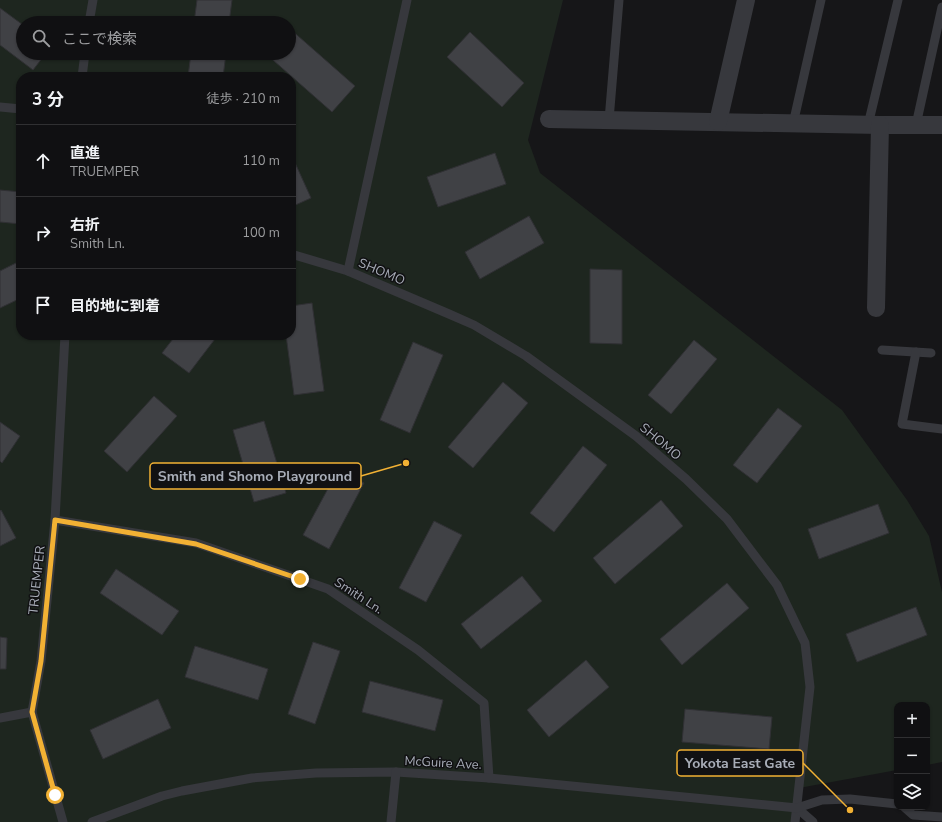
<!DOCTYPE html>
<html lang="ja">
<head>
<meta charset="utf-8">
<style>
  body { margin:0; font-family:"Nunito Sans","Noto Sans JP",sans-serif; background:#19191b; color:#f1f3f6 }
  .controls { position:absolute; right:12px; bottom:12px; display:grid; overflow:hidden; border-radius:8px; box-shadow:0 1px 3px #0004 }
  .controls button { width:36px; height:36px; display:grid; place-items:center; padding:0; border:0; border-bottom:1px solid #303032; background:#101012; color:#f1f3f6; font:20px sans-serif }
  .stop { position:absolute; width:12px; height:12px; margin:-9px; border:3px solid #f2b134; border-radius:50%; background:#fff }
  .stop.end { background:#f2b134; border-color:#fff; box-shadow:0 1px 4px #0008 }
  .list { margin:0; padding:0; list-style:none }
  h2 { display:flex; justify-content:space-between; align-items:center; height:52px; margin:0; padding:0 16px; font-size:17px }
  h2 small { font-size:13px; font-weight:400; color:#9c9d9f }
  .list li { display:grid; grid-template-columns:26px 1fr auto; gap:12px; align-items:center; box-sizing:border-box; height:72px; padding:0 16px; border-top:1px solid #303032 }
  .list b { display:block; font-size:15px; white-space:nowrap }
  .list p { margin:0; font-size:13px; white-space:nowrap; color:#9c9d9f }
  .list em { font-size:13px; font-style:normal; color:#9c9d9f }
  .icon { flex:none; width:22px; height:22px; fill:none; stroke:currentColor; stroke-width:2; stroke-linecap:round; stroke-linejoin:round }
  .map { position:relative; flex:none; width:942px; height:822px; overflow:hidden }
  .search { position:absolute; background:#101012; box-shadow:0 1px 3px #0004; left:16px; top:16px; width:280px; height:44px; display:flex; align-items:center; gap:10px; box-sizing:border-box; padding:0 14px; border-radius:22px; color:#9c9d9f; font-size:15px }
  .panel { position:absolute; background:#101012; box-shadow:0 1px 3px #0004; left:16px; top:72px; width:280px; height:268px; border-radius:16px }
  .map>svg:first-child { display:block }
  .green { fill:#1e261f; fill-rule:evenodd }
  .building { fill:#404145; stroke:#303034 }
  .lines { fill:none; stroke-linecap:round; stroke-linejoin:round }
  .service { stroke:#37383d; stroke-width:9 }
  .minor { stroke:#37383d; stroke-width:18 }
  .route { stroke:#f2b134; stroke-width:5 }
  .labels { text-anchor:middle; stroke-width:3; stroke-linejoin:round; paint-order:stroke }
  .street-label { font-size:13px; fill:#a8adb8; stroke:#111113 }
  .leader { fill:none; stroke:#f2b134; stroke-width:1.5 }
  .callout-dot { fill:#f2b134; stroke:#111113; stroke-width:1.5 }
  .callout { fill:#111113; stroke:#f2b134; stroke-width:1.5 }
  .callout-label { font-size:14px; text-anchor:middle; font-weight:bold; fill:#a8adb8 }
</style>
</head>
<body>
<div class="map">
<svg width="942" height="822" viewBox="0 0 942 822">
  <rect width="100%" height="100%" fill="#161618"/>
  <path class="green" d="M 0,0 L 563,0 L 528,140 L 540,173 L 842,410 L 907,500 L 929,536 L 942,592 L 942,762 L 927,765 L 927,705 L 897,705 L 897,770 L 799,788 L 795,822 L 0,822 ZM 23,23 L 289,23 L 289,53 L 23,53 ZM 21,77 L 291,77 L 291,335 L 21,335 Z"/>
  <g class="building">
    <polygon points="197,0 232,0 229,23 194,23"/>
    <polygon points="0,8 23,25 23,53 46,53 33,70 0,45"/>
    <polygon points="289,28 355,86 332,112 265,53 289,53"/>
    <polygon points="470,32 524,83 502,107 447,57"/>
    <polygon points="191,53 226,53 223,77 188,77"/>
    <polygon points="495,153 506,184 438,207 427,177"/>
    <polygon points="291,154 311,198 291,207"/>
    <polygon points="0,190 21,192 21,224 0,222"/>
    <polygon points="529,216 544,243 480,279 465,252"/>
    <polygon points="16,263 21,273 21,298 0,308 0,271"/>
    <polygon points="590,269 622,270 622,344 590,343"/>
    <polygon points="312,303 324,391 294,395 286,335 291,335 291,306"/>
    <polygon points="176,335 218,335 189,373 162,353"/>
    <polygon points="694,340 717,359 671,414 648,395"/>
    <polygon points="413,342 443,355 410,433 380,420"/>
    <polygon points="503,382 528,403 473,468 448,447"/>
    <polygon points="154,396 177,416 127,472 104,451"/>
    <polygon points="778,408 802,426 757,483 733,465"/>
    <polygon points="264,421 286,493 254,502 233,430"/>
    <polygon points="0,422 20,436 2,463 0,461"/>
    <polygon points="583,446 607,465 554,532 530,513"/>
    <polygon points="338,470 364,483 329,549 303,535"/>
    <polygon points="661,500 683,526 615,584 593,558"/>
    <polygon points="878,504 889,533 819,559 808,529"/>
    <polygon points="1,510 16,538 0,546 0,511"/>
    <polygon points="434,521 462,535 426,602 399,588"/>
    <polygon points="116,569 179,611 162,635 100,593"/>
    <polygon points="522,576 542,601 481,649 461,624"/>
    <polygon points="727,583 749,608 682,665 660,639"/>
    <polygon points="916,607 927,635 857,662 846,634"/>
    <polygon points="0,637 7,638 6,669 0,669"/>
    <polygon points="313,642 340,651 315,724 288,714"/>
    <polygon points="195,646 268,669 258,700 185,677"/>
    <polygon points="586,660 609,687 549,737 527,710"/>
    <polygon points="370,681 443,700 435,731 362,712"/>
    <polygon points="158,699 171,728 103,759 90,730"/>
    <polygon points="685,709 772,717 769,749 682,742"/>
  </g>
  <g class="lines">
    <g class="service">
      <polyline points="89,23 93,0"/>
      <polyline points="82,77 85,53"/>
      <polyline points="0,107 21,109"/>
      <polyline points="609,120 619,0"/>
      <polyline points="793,124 821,0"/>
      <polyline points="868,125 898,0"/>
      <polyline points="916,125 942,7"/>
      <polyline points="291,254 348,271 449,314 474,325 526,356 636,436 686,479 727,519 777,585 805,643 810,687 795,822"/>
      <polyline points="348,271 407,0"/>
      <polyline points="882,350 931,353"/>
      <polyline points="916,352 902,424 942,429"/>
      <polyline points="55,520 196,543 328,589 418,650 484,703 489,778"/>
      <polyline points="0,718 32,712"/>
      <polyline points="904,807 913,815 942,817"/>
      <polyline points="797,808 813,822"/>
      <polyline points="63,822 32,712 41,661 55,520 65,335"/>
      <polyline points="92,822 162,796 182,791 252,778 316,773 396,772 489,778 797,808 822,800 850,799 897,804"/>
      <polyline points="391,822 396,772"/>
    </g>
    <g class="minor">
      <polyline points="549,119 880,125 942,125"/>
      <polyline points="718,122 746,0"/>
      <polyline points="876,308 880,125"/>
    </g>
  </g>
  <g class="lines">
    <polyline class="route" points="55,795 32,712 41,661 55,520 196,544 300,579"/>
  </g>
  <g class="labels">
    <g class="street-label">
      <text transform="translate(382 271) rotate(23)" y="5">SHOMO</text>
      <text transform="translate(661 441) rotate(40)" y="5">SHOMO</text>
      <text transform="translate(36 580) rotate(-84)" y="5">TRUEMPER</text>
      <text transform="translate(359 595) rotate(33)" y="5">Smith Ln.</text>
      <text transform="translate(443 762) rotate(3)" y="5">McGuire Ave.</text>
    </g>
  </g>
  <path class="leader" d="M406 463L361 476M850 810L803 763"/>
  <g class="callout-dot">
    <circle cx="406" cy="463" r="4"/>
    <circle cx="850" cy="810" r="4"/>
  </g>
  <g class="callout">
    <rect x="150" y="463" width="211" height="26" rx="4"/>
    <rect x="677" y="750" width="126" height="26" rx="4"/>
  </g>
  <g class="callout-label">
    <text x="255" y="481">Smith and Shomo Playground</text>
    <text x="740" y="768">Yokota East Gate</text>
  </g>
</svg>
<div class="controls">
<button>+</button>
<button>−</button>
<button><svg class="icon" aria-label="layers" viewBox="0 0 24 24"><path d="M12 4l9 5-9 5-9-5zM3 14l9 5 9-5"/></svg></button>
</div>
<div class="stop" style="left:55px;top:795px"></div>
<div class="stop end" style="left:300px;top:579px"></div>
<div class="search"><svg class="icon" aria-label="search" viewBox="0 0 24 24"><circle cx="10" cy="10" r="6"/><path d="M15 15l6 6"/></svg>ここで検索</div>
<section class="panel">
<h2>3 分<small>徒歩 · 210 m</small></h2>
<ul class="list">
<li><svg class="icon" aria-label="ahead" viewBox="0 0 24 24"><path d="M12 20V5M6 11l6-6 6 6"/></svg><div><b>直進</b><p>TRUEMPER</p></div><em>110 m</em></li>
<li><svg class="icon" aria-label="right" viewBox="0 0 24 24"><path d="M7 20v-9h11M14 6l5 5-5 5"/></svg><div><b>右折</b><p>Smith Ln.</p></div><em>100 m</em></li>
<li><svg class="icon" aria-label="arrive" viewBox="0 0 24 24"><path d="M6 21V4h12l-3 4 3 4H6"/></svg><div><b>目的地に到着</b></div></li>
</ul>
</section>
</div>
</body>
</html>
